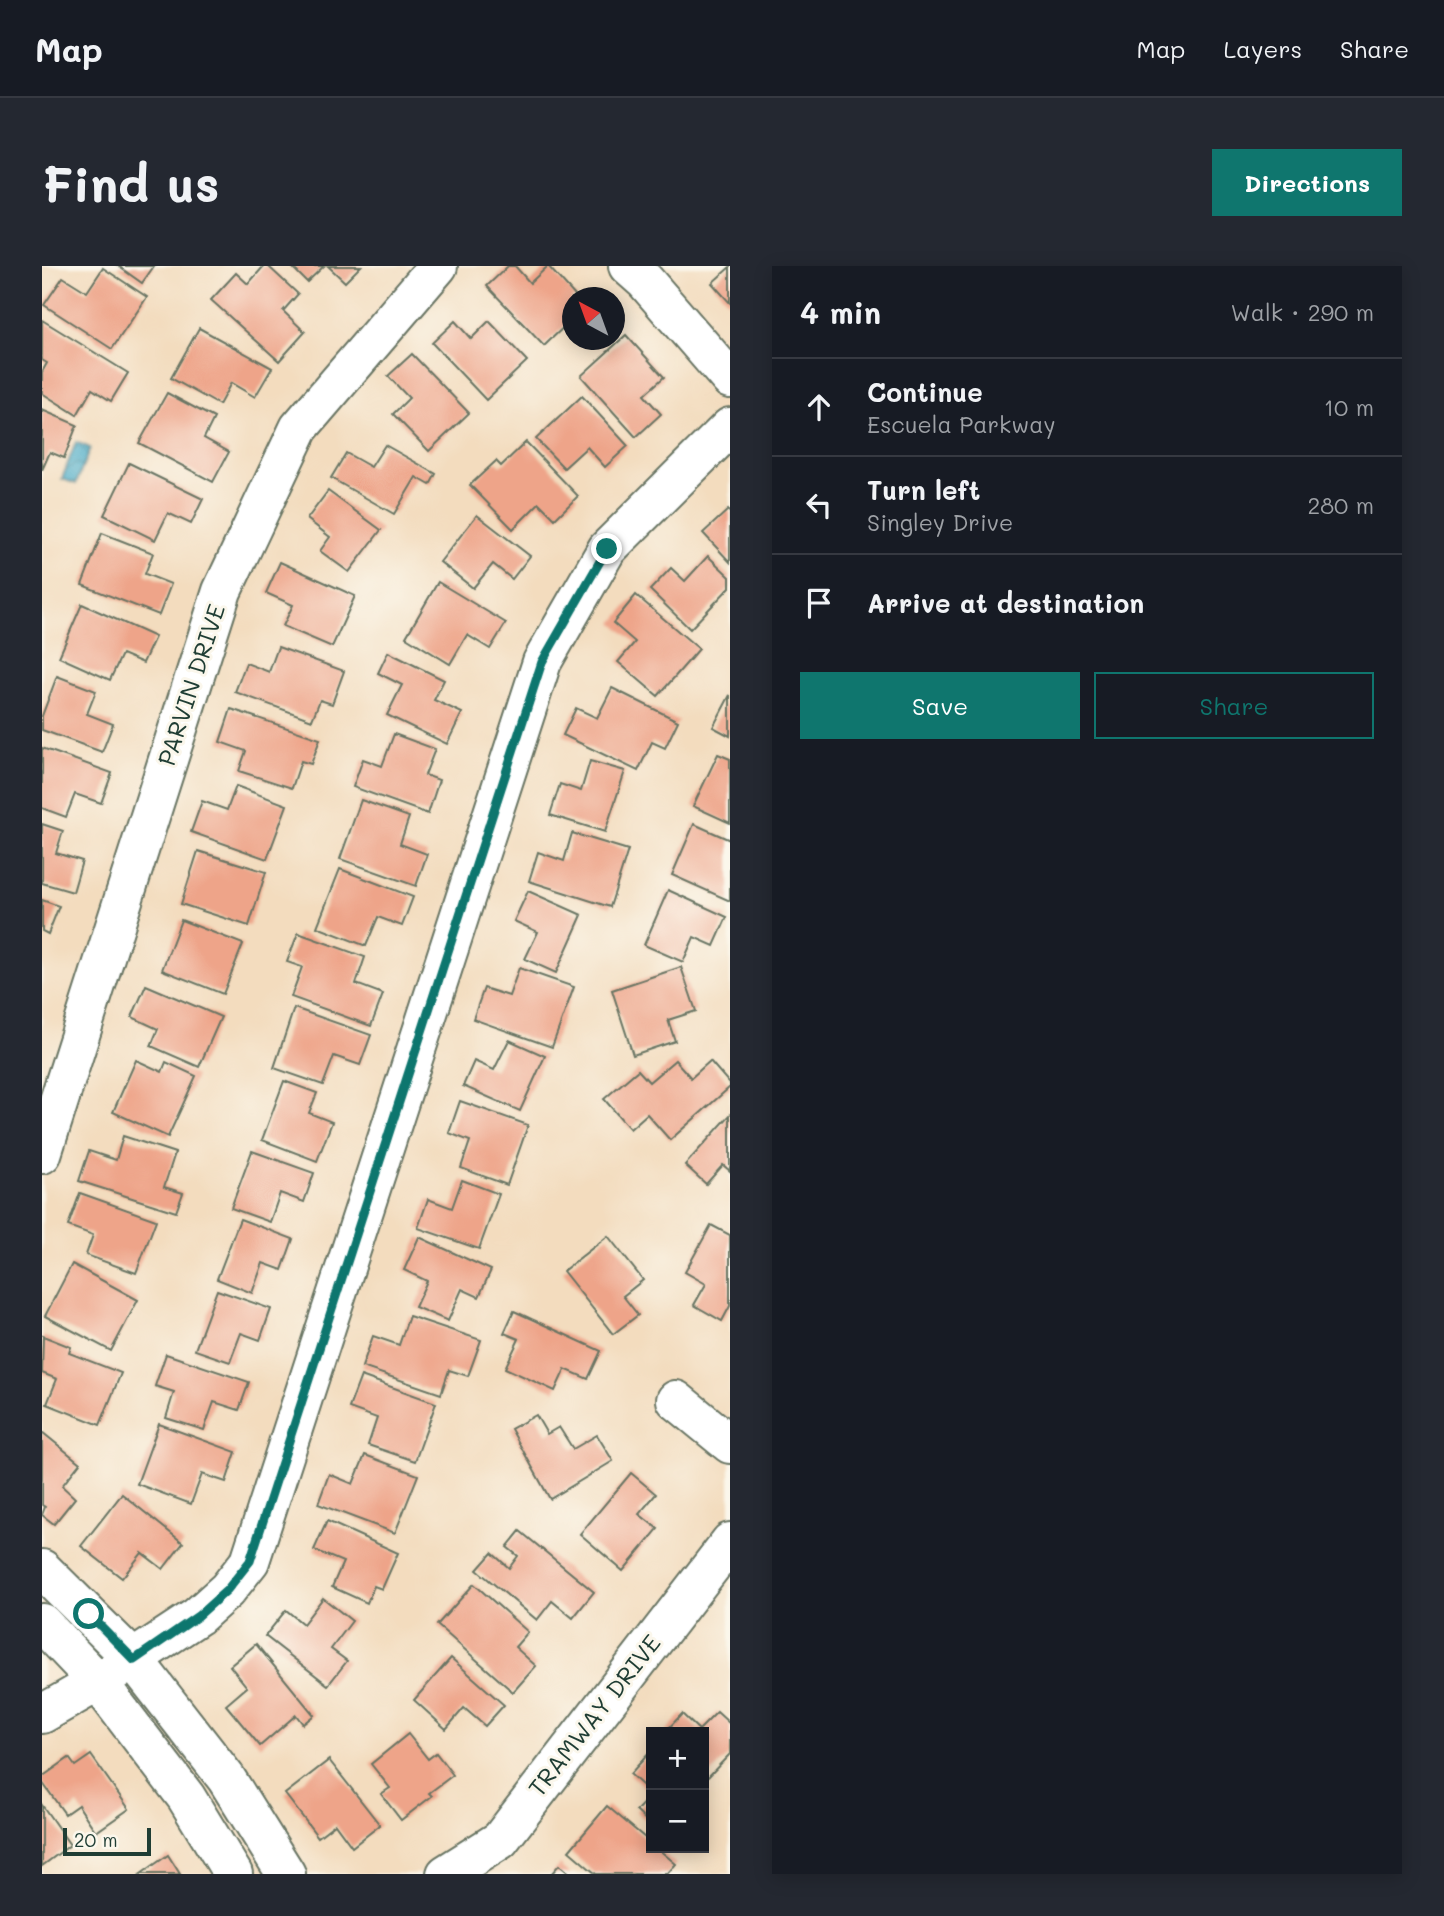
<!DOCTYPE html>
<html lang="en">
<head>
<meta charset="utf-8">
<style>
  body { margin:0; font-family:Mali,sans-serif; background:#242831; color:#f1f3f6 }
  .controls { position:absolute; right:21px; bottom:21px; display:grid; overflow:hidden; border-radius:0px; box-shadow:0 4px 18px #0003 }
  .controls button { width:63px; height:63px; display:grid; place-items:center; padding:0; border:0; border-bottom:2px solid #363941; background:#171b24; color:#f1f3f6; font:35px sans-serif }
  .compass { position:absolute; left:520px; top:21px; width:63px; height:63px; border-radius:50%; background:#171b24; box-shadow:0 4px 18px #0003; rotate:319deg }
  .scale { position:absolute; left:21px; bottom:18px; width:88px; box-sizing:border-box; padding-left:7px; border:4px solid #1f3d34; border-top:0; font-size:19px; line-height:24px; white-space:nowrap; color:#1f3d34; -webkit-text-stroke:5px #fbf7ec; paint-order:stroke }
  .stop { position:absolute; width:21px; height:21px; margin:-16px; border:5px solid #0f766e; border-radius:50%; background:#fff }
  .stop.end { background:#0f766e; border-color:#fff; box-shadow:0 2px 7px #0008 }
  .list { margin:0; padding:0; list-style:none }
  h2 { display:flex; justify-content:space-between; align-items:center; height:91px; margin:0; padding:0 28px; font-size:30px }
  h2 small { font-size:23px; font-weight:400; color:#9ea1a6 }
  .list li { display:grid; grid-template-columns:46px 1fr auto; gap:21px; align-items:center; box-sizing:border-box; height:98px; padding:0 28px; border-top:2px solid #363941 }
  .list b { display:block; font-size:26px; white-space:nowrap }
  .list p { margin:0; font-size:23px; white-space:nowrap; color:#9ea1a6 }
  .list em { font-size:23px; font-style:normal; color:#9ea1a6 }
  .actions { display:flex; gap:14px; padding:21px 28px }
  .actions a { flex:1; padding:16px 0; border:2px solid #0f766e; border-radius:0px; text-align:center; font-size:24px; color:#0f766e }
  .actions .main { background:#0f766e; color:#fff }
  .icon { flex:none; width:38px; height:38px; fill:none; stroke:currentColor; stroke-width:2; stroke-linecap:round; stroke-linejoin:round }
  .map { position:relative; flex:none; width:688px; height:1608px; overflow:hidden; border-radius:0px }
  header { display:flex; align-items:center; gap:42px; box-sizing:border-box; height:98px; padding:0 35px; background:#171b24; border-bottom:2px solid #363941 }
  header strong { font-size:33px }
  nav { display:flex; gap:38px; margin-inline-start:auto; font-size:24px }
  .intro { display:flex; align-items:center; justify-content:space-between; box-sizing:border-box; height:168px; padding:0 42px }
  h1 { margin:0; font-size:49px }
  .button { padding:18px 32px; border-radius:0px; background:#0f766e; color:#fff; font-size:24px; font-weight:700 }
  main { display:flex; gap:42px; padding:0 42px }
  aside { flex:1; background:#171b24; border-radius:0px; box-shadow:0 4px 18px #0003 }
  .map>svg:first-child { display:block }
  .water { fill:url(#water-waves); stroke:#34747e; stroke-width:2 }
  .building { fill:#eea489 }
  .lines { fill:none; stroke-linecap:round; stroke-linejoin:round }
  .minor-casing { stroke:#697564; stroke-width:42 }
  .minor { stroke:#fff; stroke-width:38 }
  .route { stroke:#0f766e; stroke-width:9 }
  .labels { text-anchor:middle; stroke-width:6; stroke-linejoin:round; paint-order:stroke }
  .street-label { font-size:24px; fill:#1f3d34; stroke:#fbf7ec }
</style>
</head>
<body>
<header>
<strong>Map</strong>
<nav><a>Map</a><a>Layers</a><a>Share</a></nav>
</header>
<div class="intro"><h1>Find us</h1><a class="button">Directions</a></div>
<main>
<div class="map">
<svg width="688" height="1608" viewBox="0 0 688 1608">
  <defs>
    <pattern id="water-waves" width="16" height="10" patternUnits="userSpaceOnUse" patternTransform="scale(1.75)"><rect width="16" height="10" fill="#48aac7"/><path d="M0 5q4-4 8 0t8 0" fill="none" stroke="#3b8ca2"/></pattern>
  </defs>
  <rect width="100%" height="100%" fill="#fbf7ec"/>
  <filter id="ink" filterUnits="userSpaceOnUse"><feTurbulence type="fractalNoise" baseFrequency=".0143" numOctaves="2"/><feDisplacementMap in="SourceGraphic" scale="14" xChannelSelector="R" yChannelSelector="G"/><feConvolveMatrix kernelMatrix="1 2 1 2 8 2 1 2 1" color-interpolation-filters="sRGB"/></filter>
  <filter id="wash" filterUnits="userSpaceOnUse"><feTurbulence type="fractalNoise" baseFrequency=".00686" numOctaves="4" result="noise"/><feDisplacementMap in="SourceGraphic" scale="28" xChannelSelector="R" yChannelSelector="G"/><feGaussianBlur stdDeviation="1.57" result="paint"/><feColorMatrix in="noise" values="0 0 0 0 0 0 0 0 0 0 0 0 0 0 0 0 0 1.4 0 .05"/><feComposite in="paint" operator="in"/></filter>
  <g filter="url(#wash)">
    <rect width="100%" height="100%" fill="#f3dcbe"/>
    <polygon class="water" points="34,176 48,182 34,218 20,213"/>
    <g id="blocks">
      <g class="building">
        <polygon points="76,0 112,0 100,17"/>
        <polygon points="222,0 226,0 256,28 241,45 263,66 237,95 169,34 194,7 206,18"/>
        <polygon points="249,0 282,0 265,16"/>
        <polygon points="286,0 319,0 303,16"/>
        <polygon points="466,0 473,0 488,17 506,0 535,32 530,32 530,53 502,80 445,20"/>
        <polygon points="688,1 688,37 670,17"/>
        <polygon points="61,2 105,31 70,83 2,39 21,11 45,26"/>
        <polygon points="0,54 86,107 69,135 50,123 35,149 0,127 0,106 5,97 0,94"/>
        <polygon points="413,55 429,73 447,55 485,95 444,134 390,77"/>
        <polygon points="157,62 230,102 213,131 189,117 177,139 129,112"/>
        <polygon points="584,69 622,111 602,129 619,148 594,171 539,110"/>
        <polygon points="370,88 427,147 387,185 351,148 367,132 346,110"/>
        <polygon points="125,127 172,152 162,172 187,186 171,216 97,177"/>
        <polygon points="540,130 586,180 563,201 545,181 522,202 494,173"/>
        <polygon points="0,144 35,159 22,192 8,186 0,204"/>
        <polygon points="484,176 536,230 513,253 497,237 471,263 428,219 454,195 459,200"/>
        <polygon points="343,179 394,208 388,219 374,211 352,248 289,212 304,187 329,201"/>
        <polygon points="87,197 161,233 149,258 126,247 113,274 62,249"/>
        <polygon points="286,225 339,264 307,306 278,285 288,271 265,253"/>
        <polygon points="686,244 688,247 688,296 661,267"/>
        <polygon points="435,249 488,290 470,313 451,298 431,322 398,296"/>
        <polygon points="60,267 111,287 103,308 129,318 117,349 40,319"/>
        <polygon points="666,290 688,311 688,321 648,363 608,324 629,302 643,315"/>
        <polygon points="238,296 313,330 290,381 241,360 251,339 224,327"/>
        <polygon points="396,316 464,357 448,383 425,369 408,398 364,371"/>
        <polygon points="594,329 657,383 616,430 576,396 593,376 571,357"/>
        <polygon points="40,338 113,371 101,397 80,388 68,414 17,391"/>
        <polygon points="236,381 302,405 290,438 278,434 270,454 193,426 204,397 227,406"/>
        <polygon points="346,386 402,414 392,434 420,447 405,478 345,449 360,419 336,407"/>
        <polygon points="15,410 54,425 45,448 71,458 60,486 0,464 0,450"/>
        <polygon points="570,422 636,455 623,482 610,476 596,505 521,469 534,442 555,452"/>
        <polygon points="688,429 688,470 671,461"/>
        <polygon points="189,443 278,473 269,498 259,495 250,522 197,505 204,485 178,476"/>
        <polygon points="352,468 393,483 383,509 397,514 386,548 311,521 321,493 340,500"/>
        <polygon points="0,482 70,507 59,537 33,528 24,551 0,542"/>
        <polygon points="676,488 688,493 688,557 651,540"/>
        <polygon points="548,495 583,505 563,566 508,549 518,518 539,525"/>
        <polygon points="194,520 245,539 225,593 149,566 160,535 185,544"/>
        <polygon points="319,534 367,551 358,578 385,588 374,620 298,593"/>
        <polygon points="0,558 21,565 14,587 40,595 31,626 0,617"/>
        <polygon points="652,558 688,574 688,635 630,609"/>
        <polygon points="530,567 586,584 568,641 487,615 496,586 522,595"/>
        <polygon points="156,585 224,606 207,660 139,638"/>
        <polygon points="298,603 371,631 360,660 336,651 324,680 275,661"/>
        <polygon points="626,624 685,651 672,680 652,671 641,696 602,679"/>
        <polygon points="486,625 540,649 514,707 483,693 496,666 472,655"/>
        <polygon points="0,634 17,640 6,668 0,665"/>
        <polygon points="139,654 201,678 181,728 120,704"/>
        <polygon points="256,667 323,691 314,718 341,728 329,760 249,731 260,701 245,696"/>
        <polygon points="639,701 654,745 626,754 633,775 591,789 570,724"/>
        <polygon points="477,702 532,721 510,781 431,753 442,722 467,730"/>
        <polygon points="104,719 179,751 157,801 109,780 116,763 90,751"/>
        <polygon points="252,742 329,769 318,799 292,790 281,819 232,802"/>
        <polygon points="467,774 503,790 478,845 421,820 432,795 452,804"/>
        <polygon points="94,794 120,806 124,796 154,810 126,871 71,846"/>
        <polygon points="633,794 649,812 668,795 688,818 688,821 628,874 605,848 588,863 562,833 596,804 607,816"/>
        <polygon points="242,815 275,827 267,847 290,856 275,895 220,874"/>
        <polygon points="418,835 486,859 465,919 419,902 428,875 407,867"/>
        <polygon points="688,849 688,905 681,899 664,918 643,899"/>
        <polygon points="81,870 133,887 122,921 141,927 134,946 37,915 47,885 74,894"/>
        <polygon points="210,885 272,907 262,936 238,927 228,956 189,942"/>
        <polygon points="420,914 457,928 437,983 376,962 386,933 410,942"/>
        <polygon points="38,927 114,954 94,1007 44,989 51,969 26,960"/>
        <polygon points="198,953 251,973 240,1004 221,997 210,1027 175,1013"/>
        <polygon points="669,959 688,969 688,1040 680,1055 652,1039 664,1018 643,1006"/>
        <polygon points="566,970 601,1014 581,1030 596,1049 571,1068 521,1005"/>
        <polygon points="377,971 449,1004 437,1031 420,1023 406,1055 373,1041 385,1015 362,1004"/>
        <polygon points="30,998 96,1034 69,1085 3,1050"/>
        <polygon points="175,1024 229,1043 218,1074 199,1067 188,1096 153,1084"/>
        <polygon points="472,1045 559,1085 546,1113 523,1103 513,1125 463,1102 477,1073 462,1067"/>
        <polygon points="367,1050 439,1074 426,1110 407,1104 399,1128 320,1101 331,1070 357,1079"/>
        <polygon points="1,1070 29,1081 27,1087 79,1107 58,1159 5,1138 15,1113 0,1107"/>
        <polygon points="124,1088 207,1116 197,1144 172,1136 162,1164 124,1152 132,1126 113,1120"/>
        <polygon points="319,1110 394,1137 373,1195 326,1179 335,1152 307,1142"/>
        <polygon points="494,1149 505,1168 517,1161 531,1183 555,1169 571,1195 508,1233 469,1163"/>
        <polygon points="117,1158 194,1186 184,1216 160,1208 149,1238 95,1218"/>
        <polygon points="0,1166 38,1197 20,1220 33,1232 12,1258 0,1249 3,1241 0,1239"/>
        <polygon points="323,1189 376,1209 353,1267 276,1238 287,1208 311,1218"/>
        <polygon points="589,1207 614,1228 597,1248 616,1263 581,1305 538,1268"/>
        <polygon points="80,1228 141,1277 121,1303 100,1287 80,1312 39,1280"/>
        <polygon points="285,1255 356,1287 340,1323 332,1320 325,1337 290,1321 301,1296 272,1284"/>
        <polygon points="478,1265 552,1326 531,1352 510,1335 495,1354 435,1304 450,1287 467,1302 476,1290 465,1281"/>
        <polygon points="432,1318 486,1366 473,1381 494,1400 471,1426 395,1359"/>
        <polygon points="281,1332 310,1355 289,1383 305,1395 286,1419 223,1370 244,1344 261,1358"/>
        <polygon points="214,1378 272,1449 261,1458 254,1449 218,1480 184,1439 205,1421 188,1400"/>
        <polygon points="409,1392 462,1439 443,1460 422,1442 404,1463 372,1434"/>
        <polygon points="675,1446 688,1458 688,1488 663,1514 662,1466 623,1466 640,1448 657,1464"/>
        <polygon points="366,1468 386,1493 394,1487 411,1509 387,1527 390,1530 359,1554 339,1528 348,1522 329,1498"/>
        <polygon points="609,1485 609,1527 588,1508"/>
        <polygon points="49,1489 87,1543 54,1566 36,1539 23,1548 0,1516 0,1511 27,1492 33,1500"/>
        <polygon points="287,1494 338,1559 310,1581 293,1558 276,1571 243,1528"/>
        <polygon points="609,1529 609,1559 594,1545"/>
        <polygon points="0,1539 28,1579 0,1600"/>
        <polygon points="565,1540 609,1577 609,1582 615,1582 634,1598 625,1608 554,1608 527,1585"/>
        <polygon points="126,1589 138,1608 99,1608"/>
        <polygon points="517,1599 528,1608 509,1608"/>
      </g>
    </g>
  </g>
  <g filter="url(#ink)">
    <use href="#blocks" fill-opacity="0" stroke="#697564" stroke-width="2"/>
    <g class="lines">
      <defs>
        <g id="minor">
          <polyline points="586,0 603,15 688,113"/>
          <polyline points="0,888 180,325 257,162 396,0"/>
          <polyline points="634,1134 688,1178"/>
          <polyline points="0,1303 92,1394 184,1512 244,1608"/>
          <polyline points="0,1357 56,1416 144,1531 191,1608"/>
          <polyline points="0,1448 56,1416 156,1350 185,1324 208,1295 500,396 565,283 688,161"/>
          <polyline points="404,1608 458,1574 688,1276"/>
        </g>
      </defs>
      <use href="#minor" class="minor-casing"/>
      <use href="#minor" class="minor"/>
    </g>
  </g>
  <g class="lines" filter="url(#ink)">
    <polyline class="route" points="47,1348 92,1394 156,1350 185,1324 208,1295 500,396 565,283"/>
  </g>
  <g class="labels">
    <g class="street-label">
      <text transform="translate(150 419) rotate(-72)" y="8">PARVIN DRIVE</text>
      <text transform="translate(553 1450) rotate(-52)" y="8">TRAMWAY DRIVE</text>
    </g>
  </g>
</svg>
<div class="controls">
<button>+</button>
<button>−</button>
</div>
<svg class="compass" viewBox="-18 -18 36 36"><path d="M0-13l5 13h-10z" fill="#e53935"/><path d="M0 13l5-13h-10z" fill="#9ea1a6"/></svg>
<div class="scale">20 m</div>
<div class="stop" style="left:47px;top:1348px"></div>
<div class="stop end" style="left:565px;top:283px"></div>
</div>
<aside>
<h2>4 min<small>Walk · 290 m</small></h2>
<ul class="list">
<li><svg class="icon" aria-label="ahead" viewBox="0 0 24 24"><path d="M12 20V5M6 11l6-6 6 6"/></svg><div><b>Continue</b><p>Escuela Parkway</p></div><em>10 m</em></li>
<li><svg class="icon" aria-label="left" viewBox="0 0 24 24"><path d="M17 20v-9H6M10 6l-5 5 5 5"/></svg><div><b>Turn left</b><p>Singley Drive</p></div><em>280 m</em></li>
<li><svg class="icon" aria-label="arrive" viewBox="0 0 24 24"><path d="M6 21V4h12l-3 4 3 4H6"/></svg><div><b>Arrive at destination</b></div></li>
</ul>
<div class="actions"><a class="main">Save</a><a>Share</a></div>
</aside>
</main>
</body>
</html>
